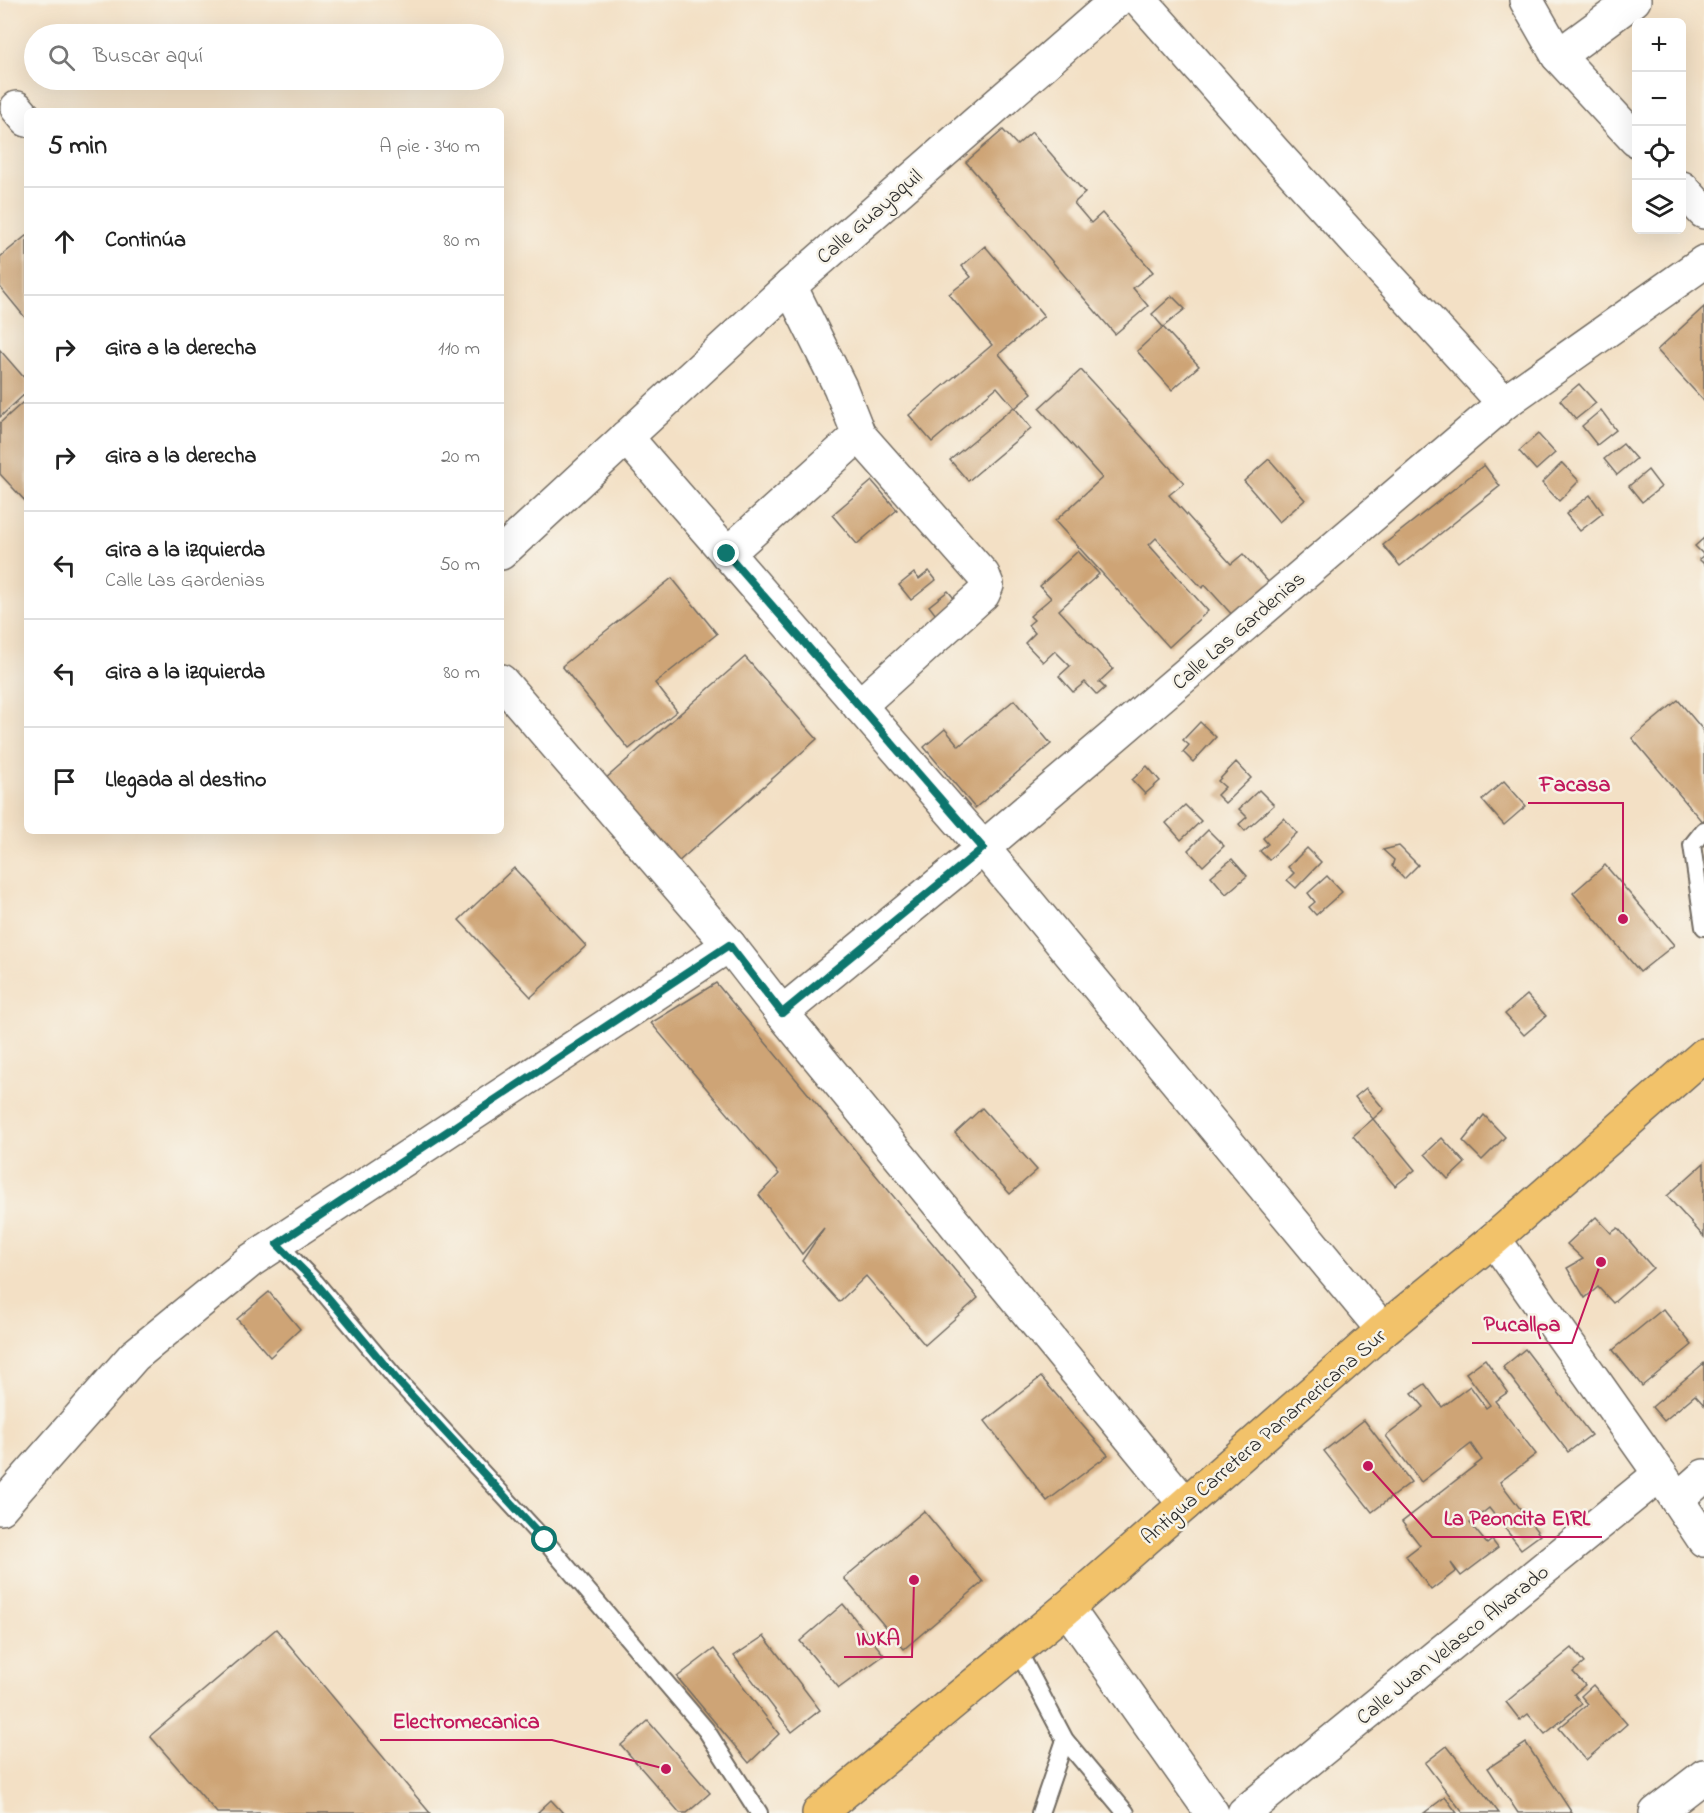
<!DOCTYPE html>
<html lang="es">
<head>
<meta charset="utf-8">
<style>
  body { margin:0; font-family:"Indie Flower",sans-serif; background:#f2f2f2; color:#222 }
  .controls { position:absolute; right:18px; top:18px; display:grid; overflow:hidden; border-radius:9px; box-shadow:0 6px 24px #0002 }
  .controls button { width:54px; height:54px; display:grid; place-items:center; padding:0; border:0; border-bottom:2px solid #e0e0e0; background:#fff; color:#222; font:30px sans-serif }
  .stop { position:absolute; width:18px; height:18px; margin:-14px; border:4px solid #0f766e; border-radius:50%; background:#fff }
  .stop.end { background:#0f766e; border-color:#fff; box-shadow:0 2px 6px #0008 }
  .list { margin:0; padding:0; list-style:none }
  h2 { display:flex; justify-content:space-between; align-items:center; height:78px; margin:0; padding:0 24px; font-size:26px }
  h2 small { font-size:20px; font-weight:400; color:#767676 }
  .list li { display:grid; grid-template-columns:39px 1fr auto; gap:18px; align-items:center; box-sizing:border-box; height:108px; padding:0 24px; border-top:2px solid #e0e0e0 }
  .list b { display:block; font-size:22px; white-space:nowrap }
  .list p { margin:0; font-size:20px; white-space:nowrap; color:#767676 }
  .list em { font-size:20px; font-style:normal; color:#767676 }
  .icon { flex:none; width:33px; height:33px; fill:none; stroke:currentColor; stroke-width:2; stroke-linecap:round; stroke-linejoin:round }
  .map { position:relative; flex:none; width:1704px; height:1813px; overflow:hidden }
  .search { position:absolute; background:#fff; box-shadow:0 6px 24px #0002; left:24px; top:24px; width:480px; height:66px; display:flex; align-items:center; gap:15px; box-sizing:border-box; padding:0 21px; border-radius:33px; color:#767676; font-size:22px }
  .panel { position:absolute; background:#fff; box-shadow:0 6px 24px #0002; left:24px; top:108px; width:480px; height:726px; border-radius:9px }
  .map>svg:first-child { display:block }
  .building { fill:#cea476 }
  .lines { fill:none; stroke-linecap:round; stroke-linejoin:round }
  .service-casing { stroke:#716a61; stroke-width:20 }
  .minor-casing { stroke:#716a61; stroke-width:36 }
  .trunk-casing { stroke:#716a61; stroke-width:36 }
  .service { stroke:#fff; stroke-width:16 }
  .minor { stroke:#fff; stroke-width:33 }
  .trunk { stroke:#f2c26a; stroke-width:33 }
  .route { stroke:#0f766e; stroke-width:8 }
  .labels { text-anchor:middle; stroke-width:5; stroke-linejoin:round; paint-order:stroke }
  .street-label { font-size:21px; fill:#2b2b2b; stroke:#f7f3e8 }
  .leader { fill:none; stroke:#c2185b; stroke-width:2 }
  .callout-dot { fill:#c2185b; stroke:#f7f3e8; stroke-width:2 }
  .callout-label { font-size:22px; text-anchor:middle; font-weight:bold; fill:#c2185b; stroke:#f7f3e8; stroke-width:5; stroke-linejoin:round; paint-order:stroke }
</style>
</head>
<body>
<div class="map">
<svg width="1704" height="1813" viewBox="0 0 1704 1813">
  <rect width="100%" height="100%" fill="#f7f3e8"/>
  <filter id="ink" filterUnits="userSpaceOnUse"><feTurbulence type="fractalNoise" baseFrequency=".0167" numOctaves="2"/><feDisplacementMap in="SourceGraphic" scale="12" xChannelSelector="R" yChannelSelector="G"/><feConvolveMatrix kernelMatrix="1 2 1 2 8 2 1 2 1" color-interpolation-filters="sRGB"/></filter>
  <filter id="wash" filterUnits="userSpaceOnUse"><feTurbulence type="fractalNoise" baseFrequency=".008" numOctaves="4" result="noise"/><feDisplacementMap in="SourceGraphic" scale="24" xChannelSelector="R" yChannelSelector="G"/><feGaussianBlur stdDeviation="1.35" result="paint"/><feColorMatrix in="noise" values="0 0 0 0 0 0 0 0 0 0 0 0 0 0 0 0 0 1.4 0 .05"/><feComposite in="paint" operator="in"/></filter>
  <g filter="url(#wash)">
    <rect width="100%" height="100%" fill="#f3e0c5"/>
    <g id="blocks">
      <g class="building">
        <polygon points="1003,130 1017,145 1032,132 1085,193 1074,203 1091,223 1102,213 1153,272 1133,288 1148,306 1115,334 966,162"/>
        <polygon points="27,235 27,320 0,287 0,257"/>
        <polygon points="985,246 1044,316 999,354 1032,393 1015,408 1031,428 968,481 950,460 1014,407 997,387 932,442 909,415 992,345 949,294 971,277 962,266"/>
        <polygon points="1172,296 1185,309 1163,327 1199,366 1172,390 1137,351 1163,327 1152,314"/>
        <polygon points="1704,307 1704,401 1657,350"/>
        <polygon points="0,350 27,381 27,392 0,417"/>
        <polygon points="1081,370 1184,483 1169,495 1231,564 1243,554 1271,585 1235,618 1205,585 1202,588 1156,538 1149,545 1208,611 1169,647 1055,521 1102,478 1039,408"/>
        <polygon points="1579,384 1596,403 1576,419 1560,400"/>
        <polygon points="22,403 27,408 27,503 0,474 0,423"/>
        <polygon points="1601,410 1616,430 1597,445 1582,426"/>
        <polygon points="1538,434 1555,453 1536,470 1519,451"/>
        <polygon points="1623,444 1636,459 1617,475 1604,459"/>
        <polygon points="1269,459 1305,500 1279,522 1244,481"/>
        <polygon points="1562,463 1579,481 1559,501 1542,483"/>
        <polygon points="1484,465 1500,486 1400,566 1383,545"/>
        <polygon points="1648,470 1661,487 1642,502 1629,486"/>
        <polygon points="872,481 897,510 857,544 832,515"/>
        <polygon points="1590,495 1603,513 1580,531 1566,514"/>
        <polygon points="1704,538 1704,564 1699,559 1704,555 1695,546"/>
        <polygon points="1078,551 1099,574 1059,610 1113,669 1099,682 1105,688 1097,695 1085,682 1073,692 1059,676 1070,666 1055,651 1043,662 1025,643 1035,633 1028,625 1034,620 1030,616 1051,598 1040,586"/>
        <polygon points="929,571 936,580 911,600 899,585 914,573 919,579"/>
        <polygon points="672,578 717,634 655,683 677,711 629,749 562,666"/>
        <polygon points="948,591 958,603 939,619 929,606"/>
        <polygon points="745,657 817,739 669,870 596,787"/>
        <polygon points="1014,700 1051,744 975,808 924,747 945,729 959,746"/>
        <polygon points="1678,700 1704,731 1704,824 1632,738"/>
        <polygon points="1200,722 1216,737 1193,762 1183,752 1189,745 1183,740"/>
        <polygon points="1236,762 1251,778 1225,803 1217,795 1225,787 1218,781"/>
        <polygon points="1147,766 1160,781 1145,794 1132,780"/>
        <polygon points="1504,781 1526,806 1504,825 1482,800"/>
        <polygon points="1259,790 1274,805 1245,831 1239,824 1247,817 1239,809"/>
        <polygon points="1185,805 1201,821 1181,840 1166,823"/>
        <polygon points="1284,818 1297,833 1269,860 1260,851 1268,844 1263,838"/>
        <polygon points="1208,830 1224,846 1203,866 1188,850"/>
        <polygon points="1399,846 1418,865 1404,879 1392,866 1394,860 1383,850"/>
        <polygon points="1307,848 1321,862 1296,888 1287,880 1294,873 1288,867"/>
        <polygon points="1232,859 1247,876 1226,894 1211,876"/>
        <polygon points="1605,865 1674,945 1640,972 1573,893"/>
        <polygon points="514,868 586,946 531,997 459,920"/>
        <polygon points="1327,876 1342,892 1316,915 1309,907 1315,902 1308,893"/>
        <polygon points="716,983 978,1298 925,1345 866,1276 839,1302 802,1261 824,1228 802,1254 759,1195 779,1174 651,1023"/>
        <polygon points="1527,995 1546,1016 1524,1035 1505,1014"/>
        <polygon points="1366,1088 1384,1109 1373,1119 1355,1097"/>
        <polygon points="982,1108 1037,1170 1010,1194 955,1133"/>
        <polygon points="1484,1115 1505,1137 1482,1160 1463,1141"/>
        <polygon points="1373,1119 1415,1170 1395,1186 1353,1136"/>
        <polygon points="1442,1138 1465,1163 1448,1179 1425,1154"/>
        <polygon points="1704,1163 1704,1237 1667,1196"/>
        <polygon points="1596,1217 1611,1233 1618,1228 1653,1268 1613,1303 1598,1287 1585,1298 1567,1268 1583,1259 1567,1244"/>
        <polygon points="269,1292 300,1329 270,1357 237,1319"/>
        <polygon points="1663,1309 1692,1345 1642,1386 1613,1350"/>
        <polygon points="1525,1349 1591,1435 1568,1452 1503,1367"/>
        <polygon points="1485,1359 1508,1392 1495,1401 1536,1454 1500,1482 1540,1535 1521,1549 1489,1508 1470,1523 1487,1544 1492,1540 1498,1548 1461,1576 1451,1563 1456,1571 1431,1590 1406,1556 1420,1545 1402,1522 1482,1460 1471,1444 1421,1482 1386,1436 1424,1407 1412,1393 1425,1384 1442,1407 1470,1386 1486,1408 1490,1405 1466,1373"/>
        <polygon points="1704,1363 1704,1405 1695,1395 1664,1421 1652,1407"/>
        <polygon points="1041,1377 1108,1455 1047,1501 985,1421"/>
        <polygon points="1364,1420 1411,1482 1372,1512 1324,1451"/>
        <polygon points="924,1511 983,1582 904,1649 844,1578"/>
        <polygon points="843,1604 884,1655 839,1688 800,1641"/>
        <polygon points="276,1629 430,1813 217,1813 150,1736"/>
        <polygon points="764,1636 820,1710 792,1732 734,1656"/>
        <polygon points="1572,1648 1584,1663 1573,1672 1585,1685 1574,1694 1582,1704 1545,1734 1528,1714 1520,1720 1506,1702"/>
        <polygon points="714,1649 779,1734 749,1763 677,1677"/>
        <polygon points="1593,1685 1627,1724 1586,1760 1559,1728 1588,1704 1581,1696"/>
        <polygon points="648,1721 710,1793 687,1813 680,1813 621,1745"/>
        <polygon points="1526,1743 1572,1813 1518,1813 1488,1768"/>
        <polygon points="1447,1746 1499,1813 1463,1813 1425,1763"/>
        <polygon points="1445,1797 1457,1813 1424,1813"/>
        <polygon points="551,1800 563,1813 537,1813"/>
      </g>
    </g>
  </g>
  <g filter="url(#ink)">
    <use href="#blocks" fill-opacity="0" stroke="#716a61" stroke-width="1.5"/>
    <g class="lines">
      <defs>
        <g id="service">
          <polyline points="1704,830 1692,845 1704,927"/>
          <polyline points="277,1243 315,1282 398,1381 545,1541 706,1730 759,1813"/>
          <polyline points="1017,1649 1065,1740 1126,1813"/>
          <polyline points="1040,1813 1065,1740"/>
        </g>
        <g id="minor">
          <polyline points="1140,0 1275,153 1504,403"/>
          <polyline points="1526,0 1558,56 1636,140"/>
          <polyline points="1558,56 1634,0"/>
          <polyline points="17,108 27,120"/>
          <polyline points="1682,188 1704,212"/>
          <polyline points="790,286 840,387 859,435 983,575 987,585 983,594 859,706"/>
          <polyline points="626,437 983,848 1383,1330"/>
          <polyline points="501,553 790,286 1117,0"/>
          <polyline points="727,554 859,435"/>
          <polyline points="501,681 729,945 782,1013 1185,1504"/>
          <polyline points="782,1013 983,848 1504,403 1704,262"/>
          <polyline points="1494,1239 1660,1474 1704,1540"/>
          <polyline points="1677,1500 1704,1476"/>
          <polyline points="0,1508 134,1356 250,1261 729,945"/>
          <polyline points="1067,1608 1212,1813"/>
          <polyline points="1244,1813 1660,1474"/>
          <polyline points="1656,1813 1704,1776"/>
        </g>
        <polyline id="trunk" points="819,1813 1067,1608 1383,1330 1494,1239 1704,1055"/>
      </defs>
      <use href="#service" class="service-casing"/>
      <use href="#minor" class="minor-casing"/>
      <use href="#trunk" class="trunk-casing"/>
      <use href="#service" class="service"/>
      <use href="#minor" class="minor"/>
      <use href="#trunk" class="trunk"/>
    </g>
  </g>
  <g class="lines" filter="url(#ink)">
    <polyline class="route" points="545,1540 398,1381 315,1282 277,1244 729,945 782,1013 983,848 727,554"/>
  </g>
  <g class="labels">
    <g class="street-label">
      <text transform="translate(869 216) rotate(-41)" y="7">Calle Guayaquil</text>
      <text transform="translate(1238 630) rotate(-41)" y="7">Calle Las Gardenias</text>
      <text transform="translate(1263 1436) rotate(-41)" y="7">Antigua Carretera Panamericana Sur</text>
      <text transform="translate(1452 1644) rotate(-39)" y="7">Calle Juan Velasco Alvarado</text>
    </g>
  </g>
  <path class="leader" d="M1623 919L1623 803H1528M1601 1262L1572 1343H1472M1368 1466L1432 1537H1602M914 1580L912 1657H844M666 1769L552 1740H380"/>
  <g class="callout-dot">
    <circle cx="1623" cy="919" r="6"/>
    <circle cx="1601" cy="1262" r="6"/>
    <circle cx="1368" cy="1466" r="6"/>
    <circle cx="914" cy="1580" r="6"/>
    <circle cx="666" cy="1769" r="6"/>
  </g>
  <g class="callout-label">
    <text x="1575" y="791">Facasa</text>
    <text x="1522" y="1331">Pucallpa</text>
    <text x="1517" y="1525">La Peoncita EIRL</text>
    <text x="878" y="1645">INKA</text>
    <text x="466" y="1728">Electromecanica</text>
  </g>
</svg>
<div class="controls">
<button>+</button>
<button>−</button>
<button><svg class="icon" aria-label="locate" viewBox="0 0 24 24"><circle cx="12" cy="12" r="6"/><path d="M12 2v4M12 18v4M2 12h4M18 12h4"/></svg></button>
<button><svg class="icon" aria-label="layers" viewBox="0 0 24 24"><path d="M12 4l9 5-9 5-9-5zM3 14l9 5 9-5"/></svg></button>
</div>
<div class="stop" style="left:545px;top:1540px"></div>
<div class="stop end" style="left:727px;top:554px"></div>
<div class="search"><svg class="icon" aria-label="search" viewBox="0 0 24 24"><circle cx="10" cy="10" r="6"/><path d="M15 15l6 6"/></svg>Buscar aquí</div>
<section class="panel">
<h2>5 min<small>A pie · 340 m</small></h2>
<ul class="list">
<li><svg class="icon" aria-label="ahead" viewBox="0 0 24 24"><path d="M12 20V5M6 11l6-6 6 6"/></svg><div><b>Continúa</b></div><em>80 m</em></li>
<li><svg class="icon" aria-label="right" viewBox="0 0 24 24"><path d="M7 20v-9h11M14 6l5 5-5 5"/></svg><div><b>Gira a la derecha</b></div><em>110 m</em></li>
<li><svg class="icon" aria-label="right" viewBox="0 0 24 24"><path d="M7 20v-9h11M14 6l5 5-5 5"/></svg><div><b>Gira a la derecha</b></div><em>20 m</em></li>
<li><svg class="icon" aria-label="left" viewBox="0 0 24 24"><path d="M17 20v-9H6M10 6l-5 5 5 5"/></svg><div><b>Gira a la izquierda</b><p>Calle Las Gardenias</p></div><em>50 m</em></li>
<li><svg class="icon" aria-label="left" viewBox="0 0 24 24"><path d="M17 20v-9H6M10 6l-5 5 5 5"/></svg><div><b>Gira a la izquierda</b></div><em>80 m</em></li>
<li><svg class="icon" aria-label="arrive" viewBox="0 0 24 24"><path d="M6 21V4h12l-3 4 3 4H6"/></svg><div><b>Llegada al destino</b></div></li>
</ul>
</section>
</div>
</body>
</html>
